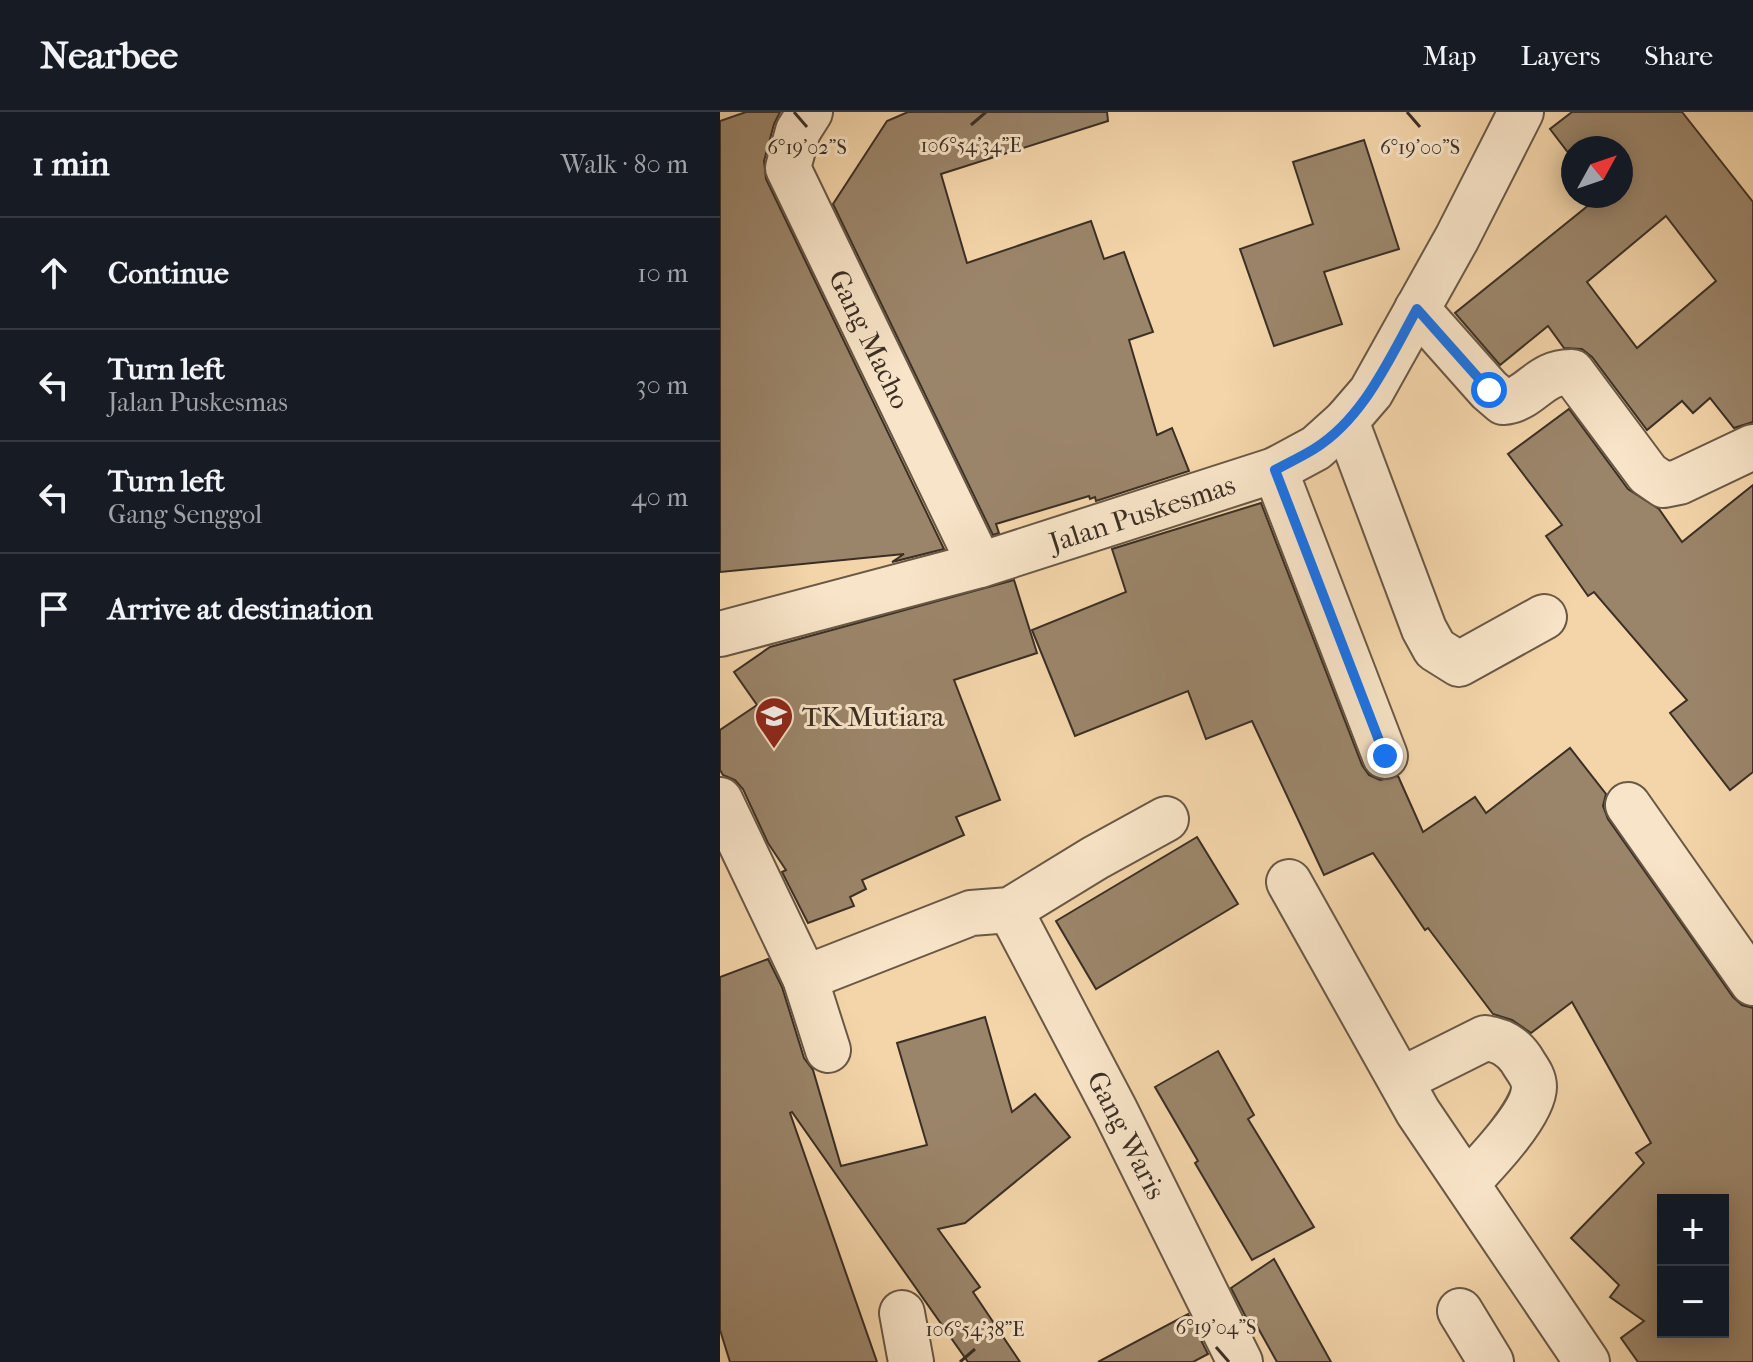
<!DOCTYPE html>
<html lang="en">
<head>
<meta charset="utf-8">
<style>
  body { margin:0; font-family:"IM FELL French Canon",serif; background:#20242c; color:#f1f3f6 }
  .controls { position:absolute; right:24px; bottom:24px; display:grid; overflow:hidden; border-radius:0px; box-shadow:0 4px 20px #0003 }
  .controls button { width:72px; height:72px; display:grid; place-items:center; padding:0; border:0; border-bottom:2px solid #363941; background:#171b24; color:#f1f3f6; font:40px sans-serif }
  .compass { position:absolute; left:841px; top:24px; width:72px; height:72px; border-radius:50%; background:#171b24; box-shadow:0 4px 20px #0003; rotate:50deg }
  .stop { position:absolute; width:24px; height:24px; margin:-18px; border:6px solid #1a73e8; border-radius:50%; background:#fff }
  .stop.end { background:#1a73e8; border-color:#fff; box-shadow:0 2px 8px #0008 }
  .list { margin:0; padding:0; list-style:none }
  h2 { display:flex; justify-content:space-between; align-items:center; height:104px; margin:0; padding:0 32px; font-size:34px }
  h2 small { font-size:26px; font-weight:400; color:#9ea1a6 }
  .list li { display:grid; grid-template-columns:52px 1fr auto; gap:24px; align-items:center; box-sizing:border-box; height:112px; padding:0 32px; border-top:2px solid #363941 }
  .list b { display:block; font-size:30px; white-space:nowrap }
  .list p { margin:0; font-size:26px; white-space:nowrap; color:#9ea1a6 }
  .list em { font-size:26px; font-style:normal; color:#9ea1a6 }
  .icon { flex:none; width:44px; height:44px; fill:none; stroke:currentColor; stroke-width:2; stroke-linecap:round; stroke-linejoin:round }
  .map { position:relative; flex:none; width:1033px; height:1250px; overflow:hidden }
  header { display:flex; align-items:center; gap:48px; box-sizing:border-box; height:112px; padding:0 40px; background:#171b24; border-bottom:2px solid #363941 }
  header strong { font-size:38px }
  nav { display:flex; gap:44px; margin-inline-start:auto; font-size:28px }
  main { display:flex }
  aside { flex:1; background:#171b24 }
  .map>svg:first-child { display:block }
  .building { fill:#9b856a; stroke:#3b2f25; stroke-width:2; fill-rule:evenodd }
  .lines { fill:none; stroke-linecap:round; stroke-linejoin:round }
  .minor-casing { stroke:#695846; stroke-width:48 }
  .minor { stroke:#f8e4c8; stroke-width:44 }
  .route { stroke:#1a73e8; stroke-width:10 }
  .ticks { fill:none; stroke:#3b2f25; stroke-width:3 }
  .labels { text-anchor:middle; stroke-width:6; stroke-linejoin:round; paint-order:stroke }
  .street-label { font-size:28px; fill:#3b2f25; stroke:#f8e4c8 }
  .poi-label { font-size:28px; fill:#3b2f25; stroke:#f8e4c8; text-anchor:start }
  .ticks-label { font-size:20px; text-anchor:middle; fill:#3b2f25; stroke:#f8e4c8; stroke-width:6; stroke-linejoin:round; paint-order:stroke }
</style>
</head>
<body>
<header>
<strong>Nearbee</strong>
<nav><a>Map</a><a>Layers</a><a>Share</a></nav>
</header>
<main>
<aside>
<h2>1 min<small>Walk · 80 m</small></h2>
<ul class="list">
<li><svg class="icon" aria-label="ahead" viewBox="0 0 24 24"><path d="M12 20V5M6 11l6-6 6 6"/></svg><div><b>Continue</b></div><em>10 m</em></li>
<li><svg class="icon" aria-label="left" viewBox="0 0 24 24"><path d="M17 20v-9H6M10 6l-5 5 5 5"/></svg><div><b>Turn left</b><p>Jalan Puskesmas</p></div><em>30 m</em></li>
<li><svg class="icon" aria-label="left" viewBox="0 0 24 24"><path d="M17 20v-9H6M10 6l-5 5 5 5"/></svg><div><b>Turn left</b><p>Gang Senggol</p></div><em>40 m</em></li>
<li><svg class="icon" aria-label="arrive" viewBox="0 0 24 24"><path d="M6 21V4h12l-3 4 3 4H6"/></svg><div><b>Arrive at destination</b></div></li>
</ul>
</aside>
<div class="map">
<svg width="1033" height="1250" viewBox="0 0 1033 1250">
  <rect width="100%" height="100%" fill="#f4d5aa"/>
  <filter id="stains"><feTurbulence type="fractalNoise" baseFrequency=".0025" numOctaves="4"/><feColorMatrix values="0 0 0 0 .2 0 0 0 0 .09 0 0 0 0 .02 0 0 0 .5 -.17"/></filter>
  <radialGradient id="worn" r=".72"><stop offset=".6" stop-color="#630" stop-opacity="0"/><stop offset="1" stop-color="#630" stop-opacity=".3"/></radialGradient>
  <g class="building">
    <polygon points="26,0 60,0 54,12 44,49 46,67 224,437 172,450 184,442 0,460 0,9"/>
    <polygon points="188,0 387,0 388,9 221,62 247,151 371,109 384,147 404,140 433,220 409,228 437,323 452,316 469,359 376,389 375,385 370,387 369,384 276,412 279,421 273,423 113,92 167,9"/>
    <path d="M 852,0 L 962,0 L 1033,90 L 1033,310 L 1014,316 L 990,286 L 973,301 L 962,289 L 927,318 L 872,245 L 862,237 L 844,236 L 828,214 L 780,253 L 735,201 L 880,84 L 901,84 L 901,36 L 853,36 L 853,47 L 830,17 ZM 946,104 L 996,169 L 917,236 L 867,170 Z"/>
    <polygon points="644,28 679,137 604,160 622,212 554,234 520,137 593,112 573,50"/>
    <polygon points="849,297 908,377 939,397 962,430 1033,373 1033,660 1010,678 950,601 967,588 874,480 868,484 826,424 842,413 788,342"/>
    <path d="M 541,391 L 642,653 L 649,663 L 660,668 L 678,664 L 703,720 L 755,685 L 766,701 L 850,636 L 886,682 L 883,694 L 888,707 L 1013,885 L 1022,893 L 1033,896 L 1033,1250 L 918,1250 L 901,1226 L 924,1209 L 890,1185 L 899,1173 L 851,1126 L 924,1051 L 916,1041 L 931,1031 L 852,890 L 811,921 L 792,908 L 773,902 L 708,816 L 705,818 L 653,741 L 604,763 L 532,609 L 486,627 L 468,579 L 355,624 L 312,518 L 406,480 L 392,437 ZM 943,1088 L 1003,1088 L 1003,1220 L 943,1220 Z"/>
    <polygon points="294,468 317,541 234,568 280,688 236,705 244,723 142,768 146,777 130,785 134,794 88,811 62,760 66,758 48,731 23,677 15,668 3,663 0,658 0,618 37,593 14,560 50,535"/>
    <polygon points="477,725 518,792 376,877 336,809"/>
    <polygon points="48,847 62,875 84,946 93,958 121,1054 207,1033 177,931 265,905 292,1000 315,982 350,1025 245,1111 218,1117 260,1175 253,1180 300,1250 248,1250 72,1000 70,1001 157,1250 10,1250 0,1218 0,865"/>
    <polygon points="498,939 534,1003 528,1007 594,1115 532,1148 475,1051 478,1049 435,975"/>
    <polygon points="554,1147 611,1250 557,1250 538,1216 533,1219 511,1176"/>
    <polygon points="468,1202 488,1242 473,1250 378,1250"/>
  </g>
  <g class="lines">
    <defs>
      <g id="minor">
        <polyline points="90,0 78,19 68,56 260,453"/>
        <path d="M 697,197 L 769,278 L 783,290 C 811,288 819,259 852,260 L 928,362 L 944,373 L 959,370 L 1033,335"/>
        <polyline points="626,309 704,517 715,537 739,552 824,505"/>
        <polyline points="555,358 665,644"/>
        <polyline points="0,522 260,453 555,358 596,336 626,309 651,280 737,126 801,0"/>
        <polyline points="0,688 85,866 108,938"/>
        <polyline points="908,693 1033,871"/>
        <polyline points="569,770 698,1000 867,1250"/>
        <polyline points="290,798 395,998 520,1250"/>
        <polyline points="85,866 251,801 290,798 375,746 446,707"/>
        <path d="M 681,968 L 765,926 C 781,928 792,934 801,947 C 806,956 814,964 814,975 C 814,1001 765,1052 747,1071"/>
        <polyline points="740,1199 771,1250"/>
        <polyline points="182,1201 191,1250"/>
      </g>
    </defs>
    <use href="#minor" class="minor-casing"/>
    <use href="#minor" class="minor"/>
  </g>
  <g class="lines">
    <path class="route" d="M 665,644 L 555,358 C 568,351 581,345 594,337 C 644,306 669,247 697,197 L 769,278"/>
  </g>
  <path class="ticks" d="M 74,0 L 87,15M 687,0 L 700,15M 251,13 L 266,0M 496,1235 L 509,1250M 240,1250 L 255,1237"/>
  <defs>
    <symbol id="school-pin" viewBox="-11 -11 22 30"><path d="M0 17L-7.5 6A9.5 9.5 0 1 1 7.5 6Z" fill="#8f2418" stroke="#f8e4c8"/><path d="M0-5L7-2L0 1L-7-2ZM-4 1L0 2.5L4 1V4Q0 6-4 4Z" fill="#fff"/></symbol>
  </defs>
  <g fill-rule="evenodd">
    <use href="#school-pin" x="32" y="582" width="44" height="60"/>
  </g>
  <g class="labels">
    <g class="street-label">
      <text transform="translate(150 227) rotate(64)" y="10">Gang Macho</text>
      <text transform="translate(422 401) rotate(-18)" y="10">Jalan Puskesmas</text>
      <text transform="translate(407 1023) rotate(63)" y="10">Gang Waris</text>
    </g>
    <g class="poi-label">
      <text x="82" y="614">TK Mutiara</text>
    </g>
  </g>
  <g class="ticks-label">
    <text x="251" y="40">106°54'34"E</text>
    <text x="87" y="42">6°19'02"S</text>
    <text x="700" y="42">6°19'00"S</text>
    <text x="496" y="1222">6°19'04"S</text>
    <text x="255" y="1224">106°54'38"E</text>
  </g>
  <rect width="100%" height="100%" filter="url(#stains)"/>
  <rect width="100%" height="100%" fill="url(#worn)"/>
</svg>
<div class="controls">
<button>+</button>
<button>−</button>
</div>
<svg class="compass" viewBox="-18 -18 36 36"><path d="M0-13l5 13h-10z" fill="#e53935"/><path d="M0 13l5-13h-10z" fill="#9ea1a6"/></svg>
<div class="stop" style="left:769px;top:278px"></div>
<div class="stop end" style="left:665px;top:644px"></div>
</div>
</main>
</body>
</html>
